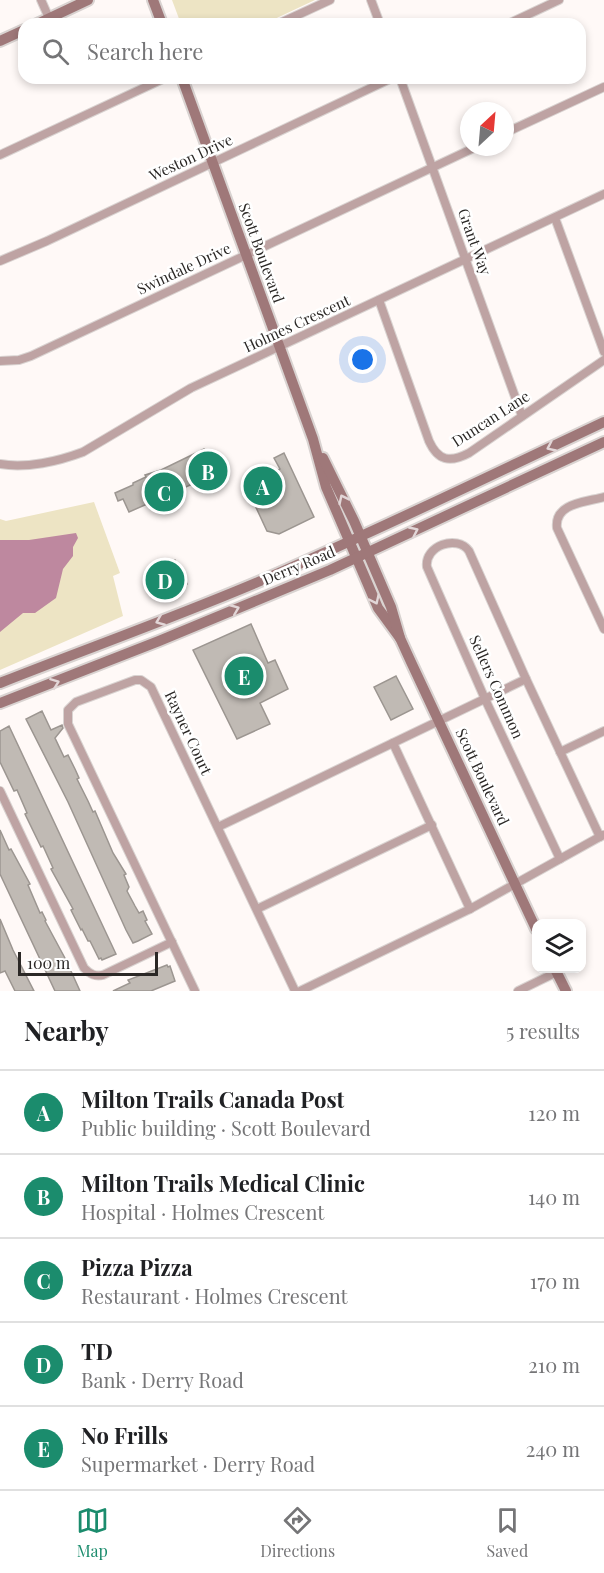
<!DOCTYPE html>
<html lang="en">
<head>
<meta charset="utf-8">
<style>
  body { margin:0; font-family:"Playfair Display",serif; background:#f2f2f2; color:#202124 }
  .controls { position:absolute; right:18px; bottom:18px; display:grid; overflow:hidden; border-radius:12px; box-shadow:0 3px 9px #0003 }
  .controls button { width:54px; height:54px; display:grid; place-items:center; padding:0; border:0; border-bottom:2px solid #e0e0e0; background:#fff; color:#202124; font:30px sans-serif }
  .compass { position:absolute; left:460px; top:102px; width:54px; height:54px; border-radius:50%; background:#fff; box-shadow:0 3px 9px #0003; rotate:26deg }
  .scale { position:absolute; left:18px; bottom:15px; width:140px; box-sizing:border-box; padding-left:6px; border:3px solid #2b2826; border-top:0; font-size:16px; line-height:21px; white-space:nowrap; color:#2b2826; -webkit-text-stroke:4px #fff; paint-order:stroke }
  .you { position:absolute; left:363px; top:360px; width:21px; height:21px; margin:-15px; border:4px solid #fff; border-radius:50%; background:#1a73e8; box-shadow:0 0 0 9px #1a73e833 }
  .badge { display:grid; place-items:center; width:39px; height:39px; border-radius:50%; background:#1b8c6d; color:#fff; font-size:20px; font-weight:700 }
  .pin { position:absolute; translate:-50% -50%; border:3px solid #fff; box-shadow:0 2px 6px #0006 }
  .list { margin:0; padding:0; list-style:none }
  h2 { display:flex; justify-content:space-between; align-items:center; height:78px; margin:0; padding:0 24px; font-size:26px }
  h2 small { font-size:20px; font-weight:400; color:#757577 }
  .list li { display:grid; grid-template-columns:39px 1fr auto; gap:18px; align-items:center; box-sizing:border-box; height:84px; padding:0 24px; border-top:2px solid #e0e0e0 }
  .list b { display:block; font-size:22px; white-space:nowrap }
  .list p { margin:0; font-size:20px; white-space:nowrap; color:#757577 }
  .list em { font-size:20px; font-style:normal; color:#757577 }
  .icon { flex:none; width:33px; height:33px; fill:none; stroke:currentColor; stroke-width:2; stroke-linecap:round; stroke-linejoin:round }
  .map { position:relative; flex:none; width:604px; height:991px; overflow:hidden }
  .search { position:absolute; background:#fff; box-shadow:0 3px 9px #0003; left:18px; right:18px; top:18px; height:66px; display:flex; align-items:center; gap:15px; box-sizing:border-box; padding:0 21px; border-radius:18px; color:#757577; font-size:22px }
  .sheet { height:498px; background:#fff }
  nav { display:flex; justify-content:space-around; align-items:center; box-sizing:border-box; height:84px; border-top:2px solid #e0e0e0; background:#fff; font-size:16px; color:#757577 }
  nav a { display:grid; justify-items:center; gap:3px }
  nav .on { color:#1b8c6d }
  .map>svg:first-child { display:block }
  .green { fill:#ede4c4 }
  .water { fill:#be889f }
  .building { fill:#c0bab4; stroke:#9c9691; stroke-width:1.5 }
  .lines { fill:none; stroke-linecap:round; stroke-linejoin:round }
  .street-casing { stroke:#d9d3d1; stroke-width:10 }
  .secondary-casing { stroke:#d9d3d1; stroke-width:14 }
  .street { stroke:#bea3a3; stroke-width:8 }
  .secondary { stroke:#9f7879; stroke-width:10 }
  .oneway { stroke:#e2d6d7 }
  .labels { text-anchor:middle; stroke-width:5; stroke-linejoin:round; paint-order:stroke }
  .street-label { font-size:15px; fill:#2b2826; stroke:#fff }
</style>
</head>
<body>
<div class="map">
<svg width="604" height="991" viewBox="0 0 604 991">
  <rect width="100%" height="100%" fill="#fff9f7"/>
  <g class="green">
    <polygon points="172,0 315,0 264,24 181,24"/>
    <polygon points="94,502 120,573 113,576 123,616 0,670 0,519 6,521"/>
  </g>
  <polygon class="water" points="76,533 78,538 73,547 73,556 63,569 56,598 35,613 23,613 0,632 0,540 29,540"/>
  <g class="building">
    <polygon points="204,449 215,474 129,512 123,499 118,501 115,493 133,485 133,483 146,477 145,475 161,470"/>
    <polygon points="284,453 314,517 279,534 267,531 246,486 280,469 274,458"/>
    <polygon points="175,560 187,584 155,599 144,575"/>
    <polygon points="251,624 268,663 275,660 288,689 260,703 270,724 237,739 193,650"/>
    <polygon points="396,676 413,709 391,720 374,687"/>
    <polygon points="42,711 51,730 62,725 63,728 55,738 64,757 68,755 75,769 79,778 77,779 88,801 93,812 95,811 113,853 126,874 124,875 129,887 127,891 135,906 139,913 143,911 147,920 145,921 152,934 138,941 133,943 126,930 68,802 26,719"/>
    <polygon points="9,726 116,954 102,960 101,958 99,959 90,941 88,941 82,929 81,930 71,910 73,909 51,869 53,868 43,846 41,847 25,814 27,813 17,790 14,791 0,762 0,731"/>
    <polygon points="0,830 9,850 11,849 30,884 28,885 40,913 42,912 46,920 45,921 66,960 80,991 55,991 0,874"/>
    <polygon points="0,919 13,950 34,991 15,991 5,971 0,973"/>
    <polygon points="167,965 168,967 170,966 175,981 151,991 113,991 130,983 128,980"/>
  </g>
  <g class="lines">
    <defs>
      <g id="street">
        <polyline points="41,0 49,18"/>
        <polyline points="371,0 380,24"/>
        <polyline points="278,24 330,0"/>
        <polyline points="508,24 559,0"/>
        <polyline points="400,78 522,416"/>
        <polyline points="505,133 604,87"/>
        <polyline points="0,155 165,78"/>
        <polyline points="555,218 604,352"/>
        <polyline points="0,261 47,241 392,78"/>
        <path d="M 379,300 L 429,441 C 438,461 450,463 469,453 L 604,360"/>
        <polyline points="0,361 19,360 31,356 476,147"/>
        <path d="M 0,464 C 26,469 59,461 83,452 L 191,388 L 604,194"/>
        <path d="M 604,497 C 586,502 554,503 557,528 L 604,629"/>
        <polyline points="393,743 470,909"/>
        <polyline points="560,752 604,731"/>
        <path d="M 0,791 L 84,968 C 90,974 95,977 103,975 L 172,942"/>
        <polyline points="218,827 526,679"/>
        <path d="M 560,859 L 485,699 L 427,567 C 424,546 457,534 469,551 L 526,679 L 600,837"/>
        <polyline points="257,909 432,825"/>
        <polyline points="195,991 68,724 68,710 76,702 135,680 141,680 151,687 295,991"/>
        <polyline points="300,991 470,909 603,835"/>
        <polyline points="518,991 557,972"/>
      </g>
      <g id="secondary">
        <polyline points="153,0 162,24"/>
        <polyline points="37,24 88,0"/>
        <polyline points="0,41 24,30"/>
        <polyline points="182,78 313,439 326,487 363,573 378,608 400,638"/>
        <polyline points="323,458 354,521 391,607 400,638 411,662 536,929"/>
        <path d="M 0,683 C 86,649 173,618 258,582 C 375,532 489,476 604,422"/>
        <polyline points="0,703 159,641 330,570 604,442"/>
        <polyline points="555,969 566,991"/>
      </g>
    </defs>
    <use href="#street" class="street-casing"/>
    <use href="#secondary" class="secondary-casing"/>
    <use href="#street" class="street"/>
    <use href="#secondary" class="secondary"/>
  </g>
  <defs><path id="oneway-chevron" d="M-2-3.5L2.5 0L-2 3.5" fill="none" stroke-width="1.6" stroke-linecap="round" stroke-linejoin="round" transform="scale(1.5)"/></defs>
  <g class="oneway">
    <use href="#oneway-chevron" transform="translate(551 447) rotate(155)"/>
    <use href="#oneway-chevron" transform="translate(343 499) rotate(-116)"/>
    <use href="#oneway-chevron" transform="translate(414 531) rotate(-25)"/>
    <use href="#oneway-chevron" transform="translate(375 600) rotate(65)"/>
    <use href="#oneway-chevron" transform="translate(235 609) rotate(-22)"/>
    <use href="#oneway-chevron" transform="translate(160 621) rotate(158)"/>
    <use href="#oneway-chevron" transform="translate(55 683) rotate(-21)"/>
  </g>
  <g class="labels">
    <g class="street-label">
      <text transform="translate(191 158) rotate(-25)" y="5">Weston Drive</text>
      <text transform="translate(474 242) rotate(70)" y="5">Grant Way</text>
      <text transform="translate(261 253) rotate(70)" y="5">Scott Boulevard</text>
      <text transform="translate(184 269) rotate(-25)" y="5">Swindale Drive</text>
      <text transform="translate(297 324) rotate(-25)" y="5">Holmes Crescent</text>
      <text transform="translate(491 419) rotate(-33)" y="5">Duncan Lane</text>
      <text transform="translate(299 566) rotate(-23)" y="5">Derry Road</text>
      <text transform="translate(496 687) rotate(66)" y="5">Sellers Common</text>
      <text transform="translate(188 733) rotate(65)" y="5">Rayner Court</text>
      <text transform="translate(482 777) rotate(65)" y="5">Scott Boulevard</text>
    </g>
  </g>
</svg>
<div class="controls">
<button><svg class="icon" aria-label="layers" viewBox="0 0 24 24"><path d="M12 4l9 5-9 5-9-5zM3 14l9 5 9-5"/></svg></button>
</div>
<svg class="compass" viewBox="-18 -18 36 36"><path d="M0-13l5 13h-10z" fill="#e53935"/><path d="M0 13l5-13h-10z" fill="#757577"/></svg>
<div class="scale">100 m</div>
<div class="you"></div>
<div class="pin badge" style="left:263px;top:486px">A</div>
<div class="pin badge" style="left:208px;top:471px">B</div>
<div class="pin badge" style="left:164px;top:492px">C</div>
<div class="pin badge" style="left:165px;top:580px">D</div>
<div class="pin badge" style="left:244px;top:676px">E</div>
<div class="search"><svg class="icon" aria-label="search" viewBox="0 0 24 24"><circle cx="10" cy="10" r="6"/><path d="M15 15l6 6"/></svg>Search here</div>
</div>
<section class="sheet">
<h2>Nearby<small>5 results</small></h2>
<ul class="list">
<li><span class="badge">A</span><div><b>Milton Trails Canada Post</b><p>Public building · Scott Boulevard</p></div><em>120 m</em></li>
<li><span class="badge">B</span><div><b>Milton Trails Medical Clinic</b><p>Hospital · Holmes Crescent</p></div><em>140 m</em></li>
<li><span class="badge">C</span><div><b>Pizza Pizza</b><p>Restaurant · Holmes Crescent</p></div><em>170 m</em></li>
<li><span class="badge">D</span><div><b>TD</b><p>Bank · Derry Road</p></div><em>210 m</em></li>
<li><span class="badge">E</span><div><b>No Frills</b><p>Supermarket · Derry Road</p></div><em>240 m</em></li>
</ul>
</section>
<nav>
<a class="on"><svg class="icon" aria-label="map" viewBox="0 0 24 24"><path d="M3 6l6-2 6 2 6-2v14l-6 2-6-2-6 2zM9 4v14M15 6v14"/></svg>Map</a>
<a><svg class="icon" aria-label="directions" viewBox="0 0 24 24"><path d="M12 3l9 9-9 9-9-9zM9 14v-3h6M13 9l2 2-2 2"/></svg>Directions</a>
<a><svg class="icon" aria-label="saved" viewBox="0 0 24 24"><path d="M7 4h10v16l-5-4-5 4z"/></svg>Saved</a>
</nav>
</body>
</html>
